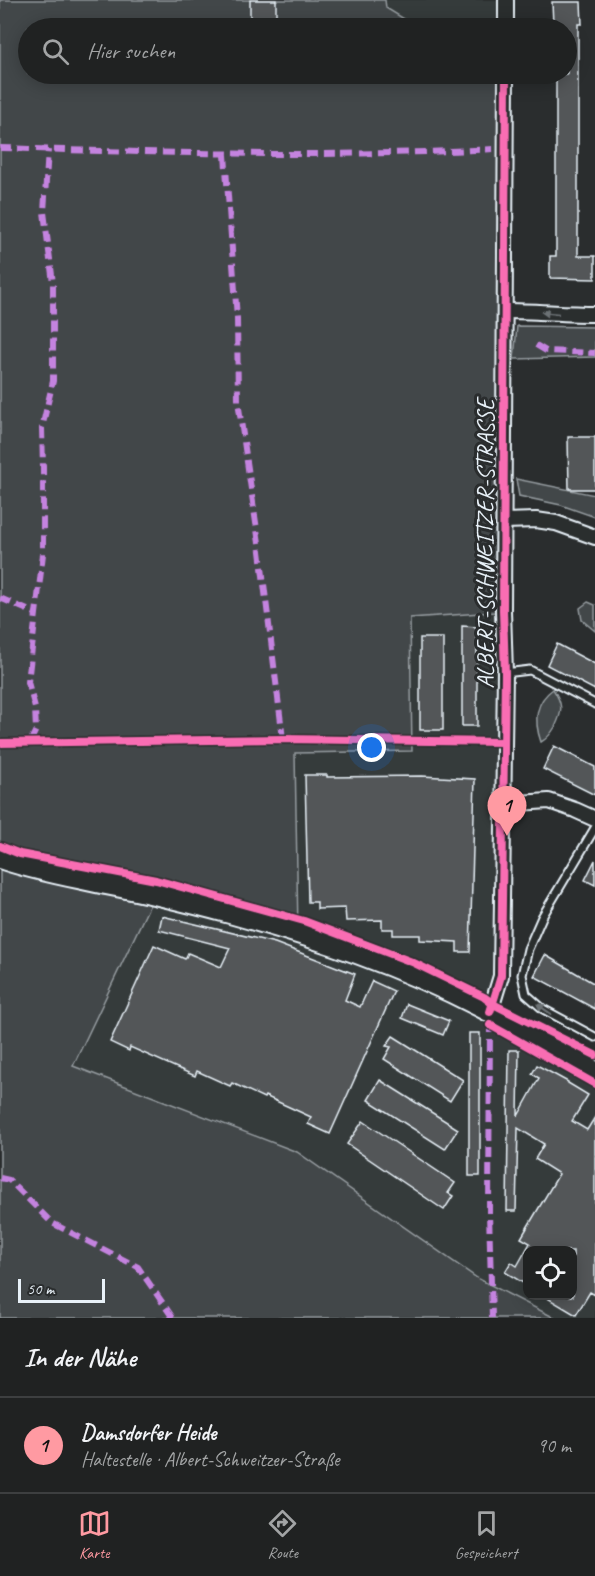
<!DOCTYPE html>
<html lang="de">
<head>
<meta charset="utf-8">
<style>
  body { margin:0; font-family:Caveat,sans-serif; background:#282a2a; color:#f1f3f6 }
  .controls { position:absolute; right:18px; bottom:18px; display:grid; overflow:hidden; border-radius:12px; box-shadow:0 3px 15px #0003 }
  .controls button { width:54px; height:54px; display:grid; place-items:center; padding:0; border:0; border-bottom:2px solid #3d3f40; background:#202222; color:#f1f3f6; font:30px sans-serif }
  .scale { position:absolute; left:18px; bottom:15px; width:87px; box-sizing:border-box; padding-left:6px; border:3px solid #e8f1f8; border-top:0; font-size:16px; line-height:21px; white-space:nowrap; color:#e8f1f8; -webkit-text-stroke:4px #2a2d2e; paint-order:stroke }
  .you { position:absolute; left:372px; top:748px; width:21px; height:21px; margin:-15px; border:4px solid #fff; border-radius:50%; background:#1a73e8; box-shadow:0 0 0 9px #1a73e833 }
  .badge { display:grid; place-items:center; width:39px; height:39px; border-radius:50%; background:#ff9aa2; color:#111; font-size:20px; font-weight:700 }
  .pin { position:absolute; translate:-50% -50px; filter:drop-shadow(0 2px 3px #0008) }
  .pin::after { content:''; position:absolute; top:32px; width:21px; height:18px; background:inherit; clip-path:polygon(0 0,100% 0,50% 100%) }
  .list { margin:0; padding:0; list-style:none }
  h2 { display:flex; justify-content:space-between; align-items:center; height:78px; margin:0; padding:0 24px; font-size:26px }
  h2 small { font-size:20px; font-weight:400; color:#a2a4a5 }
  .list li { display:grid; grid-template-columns:39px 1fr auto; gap:18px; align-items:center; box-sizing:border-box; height:96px; padding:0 24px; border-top:2px solid #3d3f40 }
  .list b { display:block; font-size:22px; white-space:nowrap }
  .list p { margin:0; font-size:20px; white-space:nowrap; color:#a2a4a5 }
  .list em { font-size:20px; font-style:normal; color:#a2a4a5 }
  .icon { flex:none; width:33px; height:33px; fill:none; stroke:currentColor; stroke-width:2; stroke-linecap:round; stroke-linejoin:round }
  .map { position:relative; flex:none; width:595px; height:1318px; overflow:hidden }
  .search { position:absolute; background:#202222; box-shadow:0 3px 15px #0003; left:18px; right:18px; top:18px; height:66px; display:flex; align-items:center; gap:15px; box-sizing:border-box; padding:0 21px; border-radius:33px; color:#a2a4a5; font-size:22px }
  .sheet { height:174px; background:#202222 }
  nav { display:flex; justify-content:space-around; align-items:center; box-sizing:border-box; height:84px; border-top:2px solid #3d3f40; background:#202222; font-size:16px; color:#a2a4a5 }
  nav a { display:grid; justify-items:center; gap:3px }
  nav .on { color:#ff9aa2 }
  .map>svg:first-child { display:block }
  .built { fill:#363a3b; fill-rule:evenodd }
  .green { fill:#424648; stroke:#959ca0; stroke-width:1.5 }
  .building { fill:#535759; stroke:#e8f1f8; stroke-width:1.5 }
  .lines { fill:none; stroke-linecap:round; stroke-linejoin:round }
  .lane-casing { stroke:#e8f1f8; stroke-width:11 }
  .street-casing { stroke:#e8f1f8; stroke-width:18 }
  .secondary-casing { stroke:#e8f1f8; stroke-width:24 }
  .lane { stroke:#2a2d2e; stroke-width:7 }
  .street { stroke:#2a2d2e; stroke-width:14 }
  .secondary { stroke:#2a2d2e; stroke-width:20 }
  .quiet { stroke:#c483df; stroke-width:6; stroke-dasharray:12 6; stroke-linecap:butt }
  .cycleway-casing { stroke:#2a2d2e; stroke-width:11 }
  .cycleway { stroke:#f96db3; stroke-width:8 }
  .oneway { fill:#6c7275 }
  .labels { text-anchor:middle; stroke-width:6; stroke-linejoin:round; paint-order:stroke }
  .street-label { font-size:24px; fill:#e8f1f8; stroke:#2a2d2e }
</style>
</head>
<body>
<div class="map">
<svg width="595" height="1318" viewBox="0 0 595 1318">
  <rect width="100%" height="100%" fill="#2a2d2e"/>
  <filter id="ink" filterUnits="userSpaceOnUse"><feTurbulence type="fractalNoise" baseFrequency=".0167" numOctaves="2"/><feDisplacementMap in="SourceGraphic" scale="12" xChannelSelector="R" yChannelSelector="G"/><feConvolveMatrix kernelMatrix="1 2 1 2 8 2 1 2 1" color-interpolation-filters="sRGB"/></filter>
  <g filter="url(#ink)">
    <g class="built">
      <polygon points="385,0 499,0 498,28 419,28 386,8"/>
      <path d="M 503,610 L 501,976 L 490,1012 L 595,1072 L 595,1318 L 555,1318 L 477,1278 L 297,1152 L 72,1066 L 155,894 L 297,932 L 294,753 L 412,751 L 410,617 L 495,612 ZM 528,1250 L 572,1250 L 572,1296 L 528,1296 Z"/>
    </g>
    <g class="green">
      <polygon points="0,0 385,0 386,8 419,28 28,28 28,74 498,74 504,521 503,610 495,612 410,618 412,751 295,753 298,933 155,894 73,1066 297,1152 477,1278 555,1318 0,1318"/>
      <polygon points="517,326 595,327 595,357 514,359"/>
      <polygon points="516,479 595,495 595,517 561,505 519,496"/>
      <polygon points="588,602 595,605 595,631 582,620 580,608"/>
      <path d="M 553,689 C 563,704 563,711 555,727 C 551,734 548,738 541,742 C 534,722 535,702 553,689 Z"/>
    </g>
    <g class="building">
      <rect x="250" y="0" width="26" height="28"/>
      <polygon points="552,2 581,2 582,24 578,24 578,256 595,256 595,279 550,278 550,256 556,256 556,74 567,74 567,28 556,28 556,24 553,24"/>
      <polygon points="568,437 595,437 595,489 569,489"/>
      <polygon points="462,626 477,627 477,726 462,726"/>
      <rect x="420" y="638" width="23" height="92"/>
      <polygon points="557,644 595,664 595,690 547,665"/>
      <polygon points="554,746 595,767 595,795 543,769"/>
      <polygon points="305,775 327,775 327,777 422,776 475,779 470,952 457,952 457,942 420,940 420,935 393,935 393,929 382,929 382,920 346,921 345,908 317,909 317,902 308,902"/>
      <polygon points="595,860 595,885 585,880"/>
      <polygon points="162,916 275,943 355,974 345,1000 360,1007 372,981 394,991 330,1134 308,1124 311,1117 265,1096 264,1098 232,1083 230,1086 197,1071 195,1076 130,1047 129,1051 110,1042 154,945 185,959 188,953 221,967 230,948 159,930"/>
      <polygon points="545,955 595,984 595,1009 534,976"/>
      <polygon points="407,1004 449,1021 443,1035 402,1018"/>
      <rect x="469" y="1033" width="11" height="143"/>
      <polygon points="393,1036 463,1080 450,1101 384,1059 391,1047 386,1046"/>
      <polygon points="509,1050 519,1050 518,1116 539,1078 532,1074 537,1065 568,1082 568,1083 588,1095 572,1121 587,1130 595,1117 595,1295 590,1292 576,1315 544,1296 573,1296 573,1251 528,1251 528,1286 505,1272 511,1262 517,1266 530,1243 521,1238 559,1174 535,1159 544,1144 518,1128 516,1211 507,1211"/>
      <polygon points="380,1080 458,1129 445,1149 368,1100"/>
      <polygon points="363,1121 455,1183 448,1193 453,1196 444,1210 347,1144"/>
    </g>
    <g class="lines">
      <defs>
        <g id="lane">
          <polyline points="505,673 530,670 595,704"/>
          <polyline points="595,828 542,917 528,949 522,975 526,994 543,1009 595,1037"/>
        </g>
        <g id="street">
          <polyline points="506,28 506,0"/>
          <path d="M 505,311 C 535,311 565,314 595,314"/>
          <polyline points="504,521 536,520 556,523 595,537"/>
          <polyline points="503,804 549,801 575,810 595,819"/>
          <polyline points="490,1012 501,976 505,673 503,610 506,74"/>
        </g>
        <path id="secondary" d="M 0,858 C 34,870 70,876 106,884 C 148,892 189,902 230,913 C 316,937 401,965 481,1007 C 520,1027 557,1050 595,1072"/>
      </defs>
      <use href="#lane" class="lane-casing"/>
      <use href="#street" class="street-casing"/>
      <use href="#secondary" class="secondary-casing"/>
      <use href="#lane" class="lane"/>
      <use href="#street" class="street"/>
      <use href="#secondary" class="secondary"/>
      <g class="quiet">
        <path d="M 0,148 C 164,153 329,158 493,149"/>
        <polyline points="225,155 237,318 238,401 259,543 283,739"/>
        <polyline points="536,345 546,351 595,353"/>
        <polyline points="0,598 37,614"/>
        <polyline points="30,742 36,730 35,708 28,682 43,554 43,467 42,428 53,381 53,283 44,212 48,150"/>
        <polyline points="490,1021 489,1213 492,1318"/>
        <polyline points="0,1178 9,1180 52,1223 138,1267 173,1318"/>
      </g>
      <defs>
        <g id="cycleway">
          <polyline points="0,743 283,739 503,742"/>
          <polyline points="0,846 20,854 156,880 304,921 412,962 484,997 493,1004 595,1055"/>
          <polyline points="490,1012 501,976 505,673 503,610 506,74"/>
          <polyline points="490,1025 595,1084"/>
        </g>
      </defs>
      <use href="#cycleway" class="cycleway-casing"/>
      <use href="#cycleway" class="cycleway"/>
    </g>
    <defs><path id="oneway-solid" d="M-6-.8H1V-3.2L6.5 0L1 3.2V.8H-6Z" transform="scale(1.5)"/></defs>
    <g class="oneway">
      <use href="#oneway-solid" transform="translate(550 313) rotate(-174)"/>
      <use href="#oneway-solid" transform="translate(544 1009) rotate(-145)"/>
    </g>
  </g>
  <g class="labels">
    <g class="street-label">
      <text transform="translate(485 544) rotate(-90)" y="8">ALBERT-SCHWEITZER-STRASSE</text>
    </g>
  </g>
</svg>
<div class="controls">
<button><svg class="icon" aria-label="locate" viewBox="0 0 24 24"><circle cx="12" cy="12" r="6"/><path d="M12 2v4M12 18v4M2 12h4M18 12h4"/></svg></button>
</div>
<div class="scale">50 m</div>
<div class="you"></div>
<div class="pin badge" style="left:507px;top:836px">1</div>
<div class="search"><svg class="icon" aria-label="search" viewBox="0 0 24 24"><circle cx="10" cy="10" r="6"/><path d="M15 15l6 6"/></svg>Hier suchen</div>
</div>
<section class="sheet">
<h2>In der Nähe<small></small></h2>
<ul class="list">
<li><span class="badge">1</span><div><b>Damsdorfer Heide</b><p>Haltestelle · Albert-Schweitzer-Straße</p></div><em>90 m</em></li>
</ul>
</section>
<nav>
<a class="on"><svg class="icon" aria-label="map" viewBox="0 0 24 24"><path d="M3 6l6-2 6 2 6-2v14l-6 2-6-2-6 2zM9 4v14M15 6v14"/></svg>Karte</a>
<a><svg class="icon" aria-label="directions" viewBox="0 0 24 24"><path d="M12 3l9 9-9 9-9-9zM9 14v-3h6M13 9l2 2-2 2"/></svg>Route</a>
<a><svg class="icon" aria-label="saved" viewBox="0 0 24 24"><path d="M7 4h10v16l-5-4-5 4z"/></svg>Gespeichert</a>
</nav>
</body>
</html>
